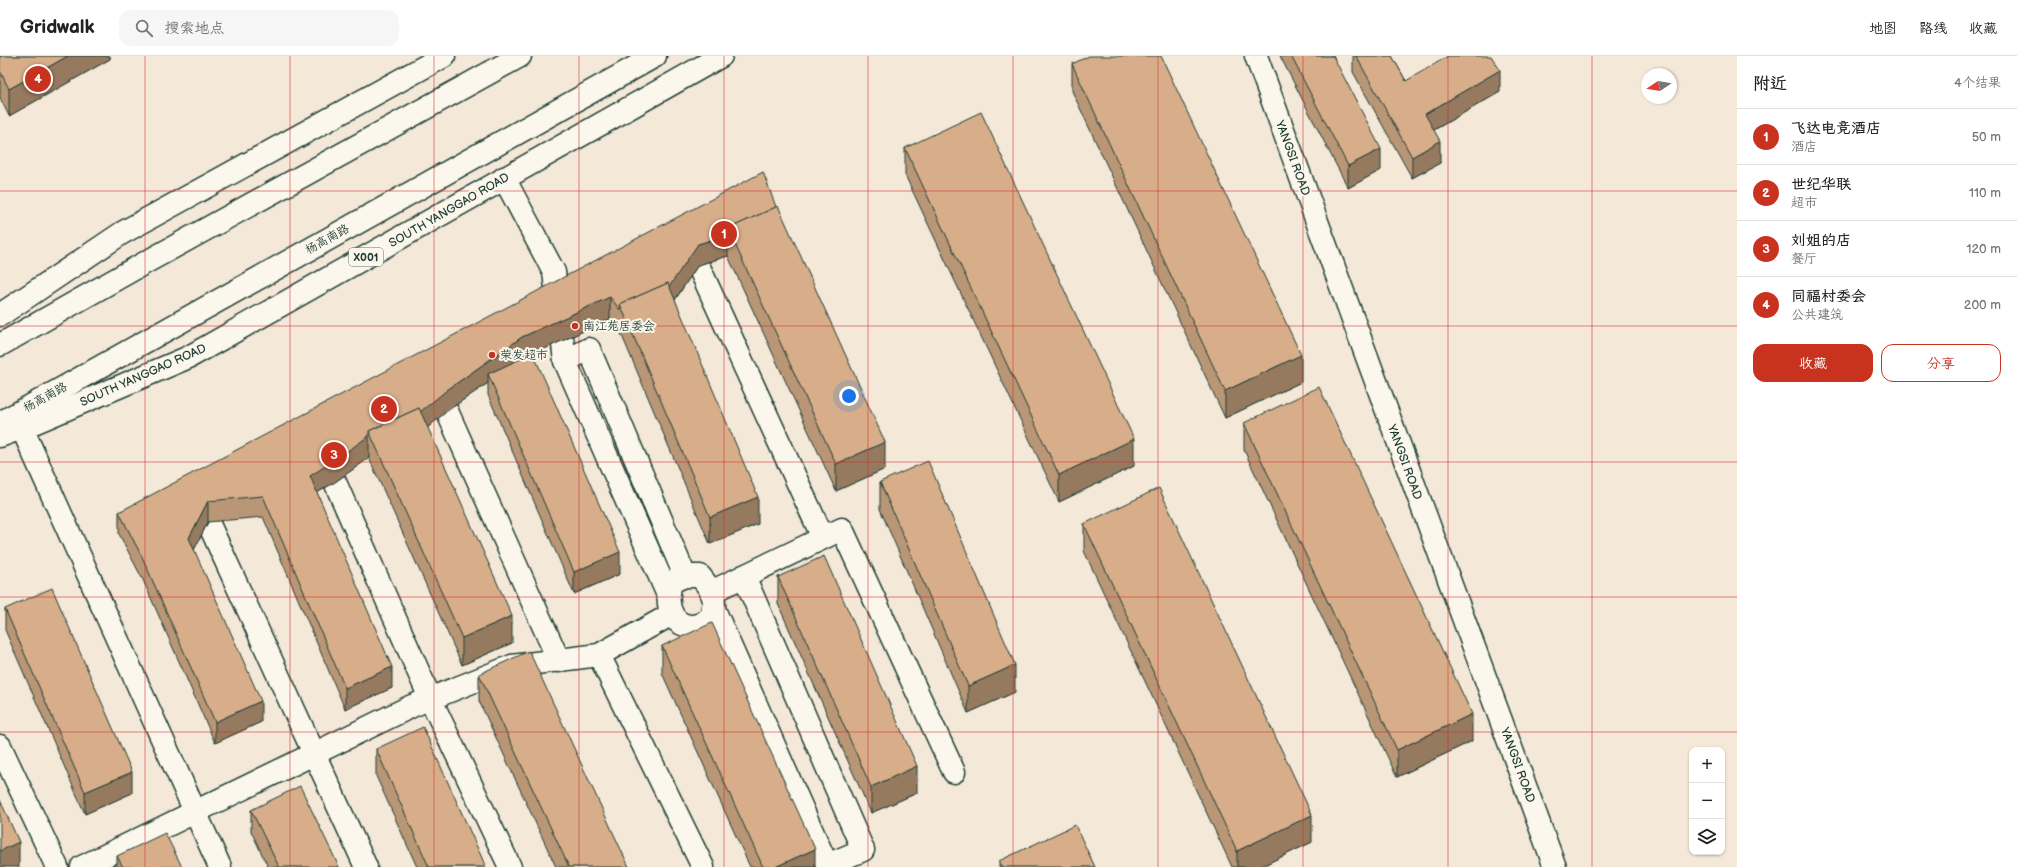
<!DOCTYPE html>
<html lang="zh">
<head>
<meta charset="utf-8">
<style>
  body { margin:0; font-family:"Balsamiq Sans","LXGW WenKai TC",sans-serif; background:#f6f6f6; color:#222 }
  .controls { position:absolute; right:12px; bottom:12px; display:grid; overflow:hidden; border-radius:8px; box-shadow:0 1px 3px #0004 }
  .controls button { width:36px; height:36px; display:grid; place-items:center; padding:0; border:0; border-bottom:1px solid #e0e0e0; background:#fff; color:#222; font:20px sans-serif }
  .compass { position:absolute; left:1641px; top:12px; width:36px; height:36px; border-radius:50%; background:#fff; box-shadow:0 1px 3px #0004; rotate:258deg }
  .you { position:absolute; left:849px; top:340px; width:14px; height:14px; margin:-10px; border:3px solid #fff; border-radius:50%; background:#1a73e8; box-shadow:0 0 0 6px #1a73e833 }
  .badge { display:grid; place-items:center; width:26px; height:26px; border-radius:50%; background:#c8321e; color:#fff; font-size:13px; font-weight:700 }
  .pin { position:absolute; translate:-50% -50%; border:2px solid #fff; box-shadow:0 1px 4px #0006 }
  .list { margin:0; padding:0; list-style:none }
  h2 { display:flex; justify-content:space-between; align-items:center; height:52px; margin:0; padding:0 16px; font-size:17px }
  h2 small { font-size:13px; font-weight:400; color:#767676 }
  .list li { display:grid; grid-template-columns:26px 1fr auto; gap:12px; align-items:center; box-sizing:border-box; height:56px; padding:0 16px; border-top:1px solid #e0e0e0 }
  .list b { display:block; font-size:15px; white-space:nowrap }
  .list p { margin:0; font-size:13px; white-space:nowrap; color:#767676 }
  .list em { font-size:13px; font-style:normal; color:#767676 }
  .actions { display:flex; gap:8px; padding:12px 16px }
  .actions a { flex:1; padding:9px 0; border:1px solid #c8321e; border-radius:12px; text-align:center; font-size:14px; color:#c8321e }
  .actions .main { background:#c8321e; color:#fff }
  .icon { flex:none; width:22px; height:22px; fill:none; stroke:currentColor; stroke-width:2; stroke-linecap:round; stroke-linejoin:round }
  .map { position:relative; flex:none; width:1737px; height:811px; overflow:hidden }
  header { display:flex; align-items:center; gap:24px; box-sizing:border-box; height:56px; padding:0 20px; background:#fff; border-bottom:1px solid #e0e0e0 }
  header strong { font-size:19px }
  nav { display:flex; gap:22px; margin-inline-start:auto; font-size:14px }
  .search { width:280px; height:36px; background:#f6f6f6; display:flex; align-items:center; gap:10px; box-sizing:border-box; padding:0 14px; border-radius:12px; color:#767676; font-size:15px }
  main { display:flex }
  aside { flex:1; background:#fff }
  .map>svg:first-child { display:block }
  .lines { fill:none; stroke-linecap:round; stroke-linejoin:round }
  .minor-casing { stroke:#1f3d34; stroke-width:25 }
  .major-casing { stroke:#1f3d34; stroke-width:25 }
  .highway-casing { stroke:#1f3d34; stroke-width:25 }
  .minor { stroke:#fbf7ec; stroke-width:22 }
  .major { stroke:#fbf7ec; stroke-width:22 }
  .highway { stroke:#fbf7ec; stroke-width:22 }
  .wall { fill:#b99676; stroke:#1f3d34 }
  .shaded-wall { fill:#967a60; stroke:#1f3d34 }
  .building { fill:#d7ae89; stroke:#1f3d34 }
  .grid { fill:none; stroke:#d62828; stroke-width:1; stroke-opacity:0.55 }
  .poi-dot { fill:#c8321e; stroke:#fbf7ec; stroke-width:1.5 }
  .labels { text-anchor:middle; stroke-width:4; stroke-linejoin:round; paint-order:stroke }
  .shield { fill:#fbf7ec; stroke:#61756b; stroke-width:1 }
  .shield-label { font-size:11px; font-weight:bold; fill:#1f3d34 }
  .street-label { font-size:12px; fill:#1f3d34; stroke:#fbf7ec }
  .poi-label { font-size:12px; fill:#1f3d34; stroke:#fbf7ec; text-anchor:start }
</style>
</head>
<body>
<header>
<strong>Gridwalk</strong>
<div class="search"><svg class="icon" aria-label="search" viewBox="0 0 24 24"><circle cx="10" cy="10" r="6"/><path d="M15 15l6 6"/></svg>搜索地点</div>
<nav><a>地图</a><a>路线</a><a>收藏</a></nav>
</header>
<main>
<div class="map">
<svg width="1737" height="811" viewBox="0 0 1737 811">
  <rect width="100%" height="100%" fill="#f4e8d8"/>
  <filter id="ink" filterUnits="userSpaceOnUse"><feTurbulence type="fractalNoise" baseFrequency=".025" numOctaves="2"/><feDisplacementMap in="SourceGraphic" scale="8" xChannelSelector="R" yChannelSelector="G"/><feConvolveMatrix kernelMatrix="1 2 1 2 8 2 1 2 1" color-interpolation-filters="sRGB"/></filter>
  <g filter="url(#ink)">
    <g class="lines">
      <defs>
        <g id="minor">
          <polyline points="1256,0 1555,811"/>
          <polyline points="504,122 554,216 565,305 668,539"/>
          <polyline points="698,209 823,482 711,536"/>
          <polyline points="565,305 589,293 685,520"/>
          <polyline points="447,355 559,605"/>
          <polyline points="22,372 220,811"/>
          <polyline points="335,426 430,642 510,811"/>
          <polyline points="208,466 366,811"/>
          <polyline points="823,482 842,473 954,716"/>
          <path d="M 685,520 L 700,520 C 704,525 708,530 711,535 C 729,577 655,589 671,526 Z"/>
          <polyline points="713,551 827,809 863,794 744,520"/>
          <polyline points="599,599 703,811"/>
          <polyline points="0,690 57,811"/>
          <polyline points="82,811 412,650 512,610 599,599 672,558"/>
        </g>
        <g id="major">
          <polyline points="0,259 122,177 444,0"/>
          <polyline points="0,380 22,372 189,301 721,0"/>
        </g>
        <g id="highway">
          <polyline points="0,289 141,209 520,0"/>
          <polyline points="0,367 655,0"/>
        </g>
      </defs>
      <use href="#minor" class="minor-casing"/>
      <use href="#major" class="major-casing"/>
      <use href="#highway" class="highway-casing"/>
      <use href="#minor" class="minor"/>
      <use href="#major" class="major"/>
      <use href="#highway" class="highway"/>
    </g>
    <g class="wall">
      <polygon points="0,0 110,0 110,3 9,60 0,42"/>
      <polygon points="1280,0 1333,0 1381,114 1348,132"/>
      <polygon points="1353,0 1392,0 1406,25 1500,36 1434,74 1440,107 1412,122 1353,16"/>
      <polygon points="1072,8 1301,326 1225,362 1072,35"/>
      <polygon points="905,92 1134,410 1059,446 905,119"/>
      <polygon points="776,151 885,413 836,435 728,200 698,209 675,244 758,468 710,488 620,275 610,263 533,298 620,518 574,538 488,339 488,327 447,355 427,372 512,587 462,609 369,402 335,426 317,437 392,632 345,653 263,461 208,466 194,494 261,666 215,687 143,524 119,478 119,456"/>
      <polygon points="1244,367 1472,685 1397,721 1244,394"/>
      <polygon points="880,426 1015,636 968,657 880,453"/>
      <polygon points="1084,468 1312,786 1260,811 1232,811 1084,495"/>
      <polygon points="778,521 917,737 871,757 778,548"/>
      <polygon points="5,553 132,737 85,758 5,574"/>
      <polygon points="662,590 815,811 750,811 662,617"/>
      <polygon points="479,618 629,811 556,811 479,645"/>
      <polygon points="376,693 486,811 417,811 376,720"/>
      <polygon points="251,754 339,811 268,811 251,775"/>
      <polygon points="117,800 182,811 117,811"/>
      <polygon points="999,805 1095,811 999,811"/>
    </g>
    <g class="shaded-wall">
      <polygon points="68,0 110,0 110,3 9,60 9,33"/>
      <polygon points="1500,14 1500,36 1425,79 1425,58"/>
      <polygon points="1440,85 1440,107 1412,122 1412,101"/>
      <polygon points="1381,93 1381,114 1348,132 1348,110"/>
      <polygon points="728,179 728,200 698,209 668,254 630,271 698,188"/>
      <polygon points="610,241 610,263 522,303 488,318 488,327 447,355 419,379 371,379 447,334 522,281"/>
      <polygon points="1301,299 1301,326 1225,362 1225,335"/>
      <polygon points="369,380 369,402 335,426 310,441 310,420"/>
      <polygon points="1134,383 1134,410 1059,446 1059,419"/>
      <polygon points="885,386 885,413 836,435 836,408"/>
      <polygon points="758,441 758,468 710,488 710,461"/>
      <polygon points="208,445 208,466 189,504 189,482"/>
      <polygon points="620,496 620,518 574,538 574,516"/>
      <polygon points="512,560 512,587 462,609 462,582"/>
      <polygon points="1015,609 1015,636 968,657 968,630"/>
      <polygon points="392,611 392,632 345,653 345,632"/>
      <polygon points="261,645 261,666 215,687 215,666"/>
      <polygon points="1472,658 1472,685 1397,721 1397,694"/>
      <polygon points="917,710 917,737 871,757 871,731"/>
      <polygon points="132,716 132,737 85,758 85,736"/>
      <polygon points="1312,759 1312,786 1260,811 1237,811 1237,795"/>
      <polygon points="19,786 19,811 0,811 0,795"/>
      <polygon points="815,793 815,811 775,811"/>
    </g>
    <g class="building">
      <polygon points="0,0 68,0 9,33 0,15"/>
      <polygon points="1089,0 1161,0 1301,299 1225,335 1072,8"/>
      <polygon points="1291,0 1333,0 1381,93 1348,110"/>
      <polygon points="1356,0 1392,0 1406,25 1448,0 1491,0 1500,14 1425,58 1440,85 1412,101"/>
      <polygon points="981,56 1134,383 1059,419 905,92"/>
      <polygon points="763,116 776,151 728,173 728,179 698,188 669,231 668,227 620,248 620,254 610,241 522,281 447,334 420,356 419,352 369,375 369,380 335,404 310,420 392,611 345,632 263,440 208,445 189,482 261,645 215,666 143,503 119,456"/>
      <polygon points="778,150 885,386 836,408 728,173"/>
      <polygon points="668,227 758,441 710,461 620,248"/>
      <polygon points="533,297 620,496 574,516 488,318"/>
      <polygon points="1319,331 1472,658 1397,694 1244,367"/>
      <polygon points="419,352 512,560 462,582 369,375"/>
      <polygon points="928,405 1015,609 968,630 880,426"/>
      <polygon points="1159,432 1312,759 1237,795 1084,468"/>
      <polygon points="824,500 917,710 871,731 778,521"/>
      <polygon points="52,532 132,716 85,736 5,553"/>
      <polygon points="712,567 815,793 775,811 763,811 662,590"/>
      <polygon points="529,595 629,811 569,811 479,618"/>
      <polygon points="423,671 486,811 429,811 376,693"/>
      <polygon points="300,730 339,811 279,811 251,754"/>
      <polygon points="0,744 19,786 0,795"/>
      <polygon points="1075,769 1095,811 1002,811 999,805"/>
      <polygon points="165,777 182,811 123,811 117,800"/>
    </g>
  </g>
  <path class="grid" d="M 145,0 L 145,811M 290,0 L 290,811M 434,0 L 434,811M 579,0 L 579,811M 724,0 L 724,811M 868,0 L 868,811M 1013,0 L 1013,811M 1158,0 L 1158,811M 1303,0 L 1303,811M 1448,0 L 1448,811M 1592,0 L 1592,811M 0,135 L 1737,135M 0,270 L 1737,270M 0,406 L 1737,406M 0,541 L 1737,541M 0,676 L 1737,676"/>
  <g class="poi-dot">
    <circle cx="575" cy="270" r="4"/>
    <circle cx="492" cy="299" r="4"/>
  </g>
  <g class="labels">
    <rect class="shield" x="349" y="192" width="34" height="18" rx="3"/>
    <g class="shield-label">
      <text x="366" y="205">X001</text>
    </g>
    <g class="street-label">
      <text transform="translate(1293 102) rotate(70)" y="4">YANGSI ROAD</text>
      <text transform="translate(449 154) rotate(-30)" y="4">SOUTH YANGGAO ROAD</text>
      <text transform="translate(327 183) rotate(-29)" y="4">杨高南路</text>
      <text transform="translate(143 319) rotate(-24)" y="4">SOUTH YANGGAO ROAD</text>
      <text transform="translate(45 341) rotate(-29)" y="4">杨高南路</text>
      <text transform="translate(1405 406) rotate(70)" y="4">YANGSI ROAD</text>
      <text transform="translate(1518 709) rotate(70)" y="4">YANGSI ROAD</text>
    </g>
    <g class="poi-label">
      <text x="583" y="274">南江苑居委会</text>
      <text x="500" y="303">荣发超市</text>
    </g>
  </g>
</svg>
<div class="controls">
<button>+</button>
<button>−</button>
<button><svg class="icon" aria-label="layers" viewBox="0 0 24 24"><path d="M12 4l9 5-9 5-9-5zM3 14l9 5 9-5"/></svg></button>
</div>
<svg class="compass" viewBox="-18 -18 36 36"><path d="M0-13l5 13h-10z" fill="#e53935"/><path d="M0 13l5-13h-10z" fill="#767676"/></svg>
<div class="you"></div>
<div class="pin badge" style="left:724px;top:178px">1</div>
<div class="pin badge" style="left:384px;top:353px">2</div>
<div class="pin badge" style="left:334px;top:399px">3</div>
<div class="pin badge" style="left:38px;top:23px">4</div>
</div>
<aside>
<h2>附近<small>4个结果</small></h2>
<ul class="list">
<li><span class="badge">1</span><div><b>飞达电竞酒店</b><p>酒店</p></div><em>50 m</em></li>
<li><span class="badge">2</span><div><b>世纪华联</b><p>超市</p></div><em>110 m</em></li>
<li><span class="badge">3</span><div><b>刘姐的店</b><p>餐厅</p></div><em>120 m</em></li>
<li><span class="badge">4</span><div><b>同福村委会</b><p>公共建筑</p></div><em>200 m</em></li>
</ul>
<div class="actions"><a class="main">收藏</a><a>分享</a></div>
</aside>
</main>
</body>
</html>
